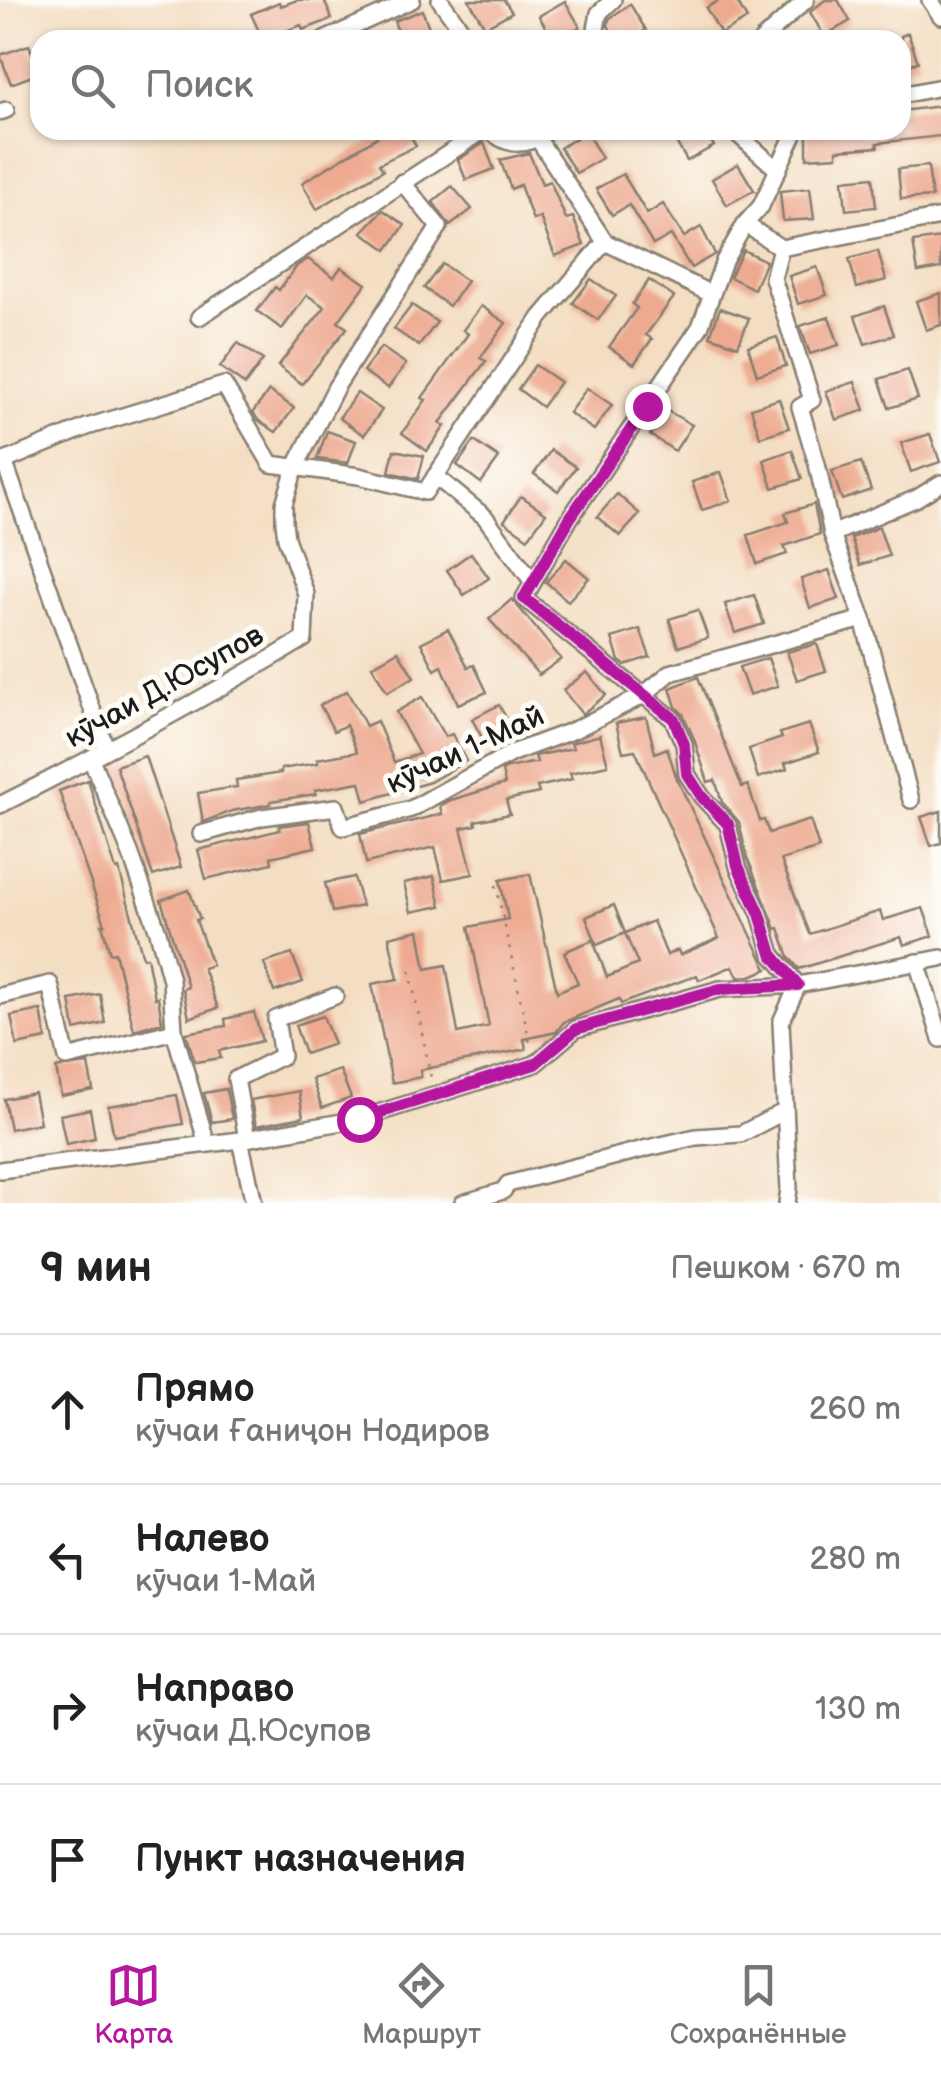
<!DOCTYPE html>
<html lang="ru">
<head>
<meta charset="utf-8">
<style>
  body { margin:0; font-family:"Balsamiq Sans",sans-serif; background:#f2f2f2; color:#222 }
  .stop { position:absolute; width:30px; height:30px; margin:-22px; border:8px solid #b5179e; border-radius:50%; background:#fff }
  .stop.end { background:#b5179e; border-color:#fff; box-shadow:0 2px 10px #0008 }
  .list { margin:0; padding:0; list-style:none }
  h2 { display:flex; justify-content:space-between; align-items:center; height:130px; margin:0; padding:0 40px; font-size:42px }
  h2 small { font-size:32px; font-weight:400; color:#767676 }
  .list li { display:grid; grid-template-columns:65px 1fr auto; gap:30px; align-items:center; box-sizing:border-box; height:150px; padding:0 40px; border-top:2px solid #e0e0e0 }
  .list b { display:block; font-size:38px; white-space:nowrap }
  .list p { margin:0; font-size:32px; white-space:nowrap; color:#767676 }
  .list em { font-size:32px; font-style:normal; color:#767676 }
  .icon { flex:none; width:55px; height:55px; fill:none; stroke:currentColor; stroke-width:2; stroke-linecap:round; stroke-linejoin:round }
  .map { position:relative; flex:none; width:941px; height:1203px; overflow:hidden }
  .search { position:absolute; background:#fff; box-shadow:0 2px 8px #0004; left:30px; right:30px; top:30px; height:110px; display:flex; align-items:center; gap:25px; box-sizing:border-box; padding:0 35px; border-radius:30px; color:#767676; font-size:38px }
  .sheet { height:730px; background:#fff }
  nav { display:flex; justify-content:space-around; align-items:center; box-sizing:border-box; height:140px; border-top:2px solid #e0e0e0; background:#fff; font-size:28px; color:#767676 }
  nav a { display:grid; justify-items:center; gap:5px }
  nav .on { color:#b5179e }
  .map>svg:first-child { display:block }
  .building { fill:#eeaa91 }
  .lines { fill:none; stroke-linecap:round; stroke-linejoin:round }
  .minor-casing { stroke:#887d70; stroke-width:20 }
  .path { stroke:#887d70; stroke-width:2.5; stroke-dasharray:2.5 8; stroke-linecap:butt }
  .minor { stroke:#fff; stroke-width:15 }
  .route { stroke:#b5179e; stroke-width:12 }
  .labels { text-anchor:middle; stroke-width:10; stroke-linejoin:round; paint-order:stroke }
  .street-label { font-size:30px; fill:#1c1c1c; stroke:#fdfcf7 }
</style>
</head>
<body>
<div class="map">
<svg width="941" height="1203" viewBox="0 0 941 1203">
  <rect width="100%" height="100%" fill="#fdfcf7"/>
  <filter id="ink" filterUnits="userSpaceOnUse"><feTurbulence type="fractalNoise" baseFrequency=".01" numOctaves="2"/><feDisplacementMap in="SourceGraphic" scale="20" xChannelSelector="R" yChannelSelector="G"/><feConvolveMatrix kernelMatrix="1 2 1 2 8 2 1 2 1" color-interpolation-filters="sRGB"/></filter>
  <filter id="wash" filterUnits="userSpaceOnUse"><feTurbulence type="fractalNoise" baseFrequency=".0048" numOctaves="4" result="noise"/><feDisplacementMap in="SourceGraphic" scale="40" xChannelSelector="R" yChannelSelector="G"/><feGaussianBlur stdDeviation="2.25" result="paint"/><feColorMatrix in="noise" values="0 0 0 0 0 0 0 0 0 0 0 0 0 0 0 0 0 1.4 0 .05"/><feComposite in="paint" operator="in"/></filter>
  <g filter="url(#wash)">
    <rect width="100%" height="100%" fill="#f4dec3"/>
    <g id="blocks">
      <g class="building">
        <polygon points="297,0 324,0 332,19 303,30 301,25 263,40 251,14 279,2 281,6"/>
        <polygon points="469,0 504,0 512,12 485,27"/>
        <polygon points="720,0 736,0 747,19 721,34 706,8"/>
        <polygon points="825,0 838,0 850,21 824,36 810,12"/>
        <polygon points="565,1 580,27 553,40 539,16"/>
        <polygon points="630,4 646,30 629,40 617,40 608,26 609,19"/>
        <polygon points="422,10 434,40 401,40 394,21"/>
        <polygon points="501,27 531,29 530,40 499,40"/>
        <polygon points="908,33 918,62 901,68 901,36"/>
        <polygon points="29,45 40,73 11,84 0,55"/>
        <polygon points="941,106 941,136 877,143 878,147 837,150 837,156 807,158 807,130 901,130 901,111"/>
        <polygon points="380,130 407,130 416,146 379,164 383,170 317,209 302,183 377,137 375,133"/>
        <polygon points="669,130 704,130 714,146 687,161"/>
        <polygon points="586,132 602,158 576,173 560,148"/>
        <polygon points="484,143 494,169 466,180 458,160"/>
        <polygon points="529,153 542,184 550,181 566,219 573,217 584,245 555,256 540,217 533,220 520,185 511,189 500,160"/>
        <polygon points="738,164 754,190 727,205 712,179"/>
        <polygon points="928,166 932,197 901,199 898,169"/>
        <polygon points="623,174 647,214 663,204 684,237 701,227 715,254 691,268 671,235 653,245 629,205 612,215 596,189"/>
        <polygon points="873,177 876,207 846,210 843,180"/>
        <polygon points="452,186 472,209 450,226 433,202"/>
        <polygon points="810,188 814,219 783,221 780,191"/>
        <polygon points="383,210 405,225 387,250 362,232"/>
        <polygon points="941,238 941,268 918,272 913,242"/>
        <polygon points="743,250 766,261 754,289 730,277"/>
        <polygon points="878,251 886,280 857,288 849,259"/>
        <polygon points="308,259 334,277 341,267 366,284 338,322 347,328 302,384 278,366 325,307 307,295 282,329 257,311 275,287 279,290 297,266"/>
        <polygon points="442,264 467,281 449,306 424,288"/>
        <polygon points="817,267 827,295 798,304 789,276"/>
        <polygon points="591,279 616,296 598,320 573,303"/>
        <polygon points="649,280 674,297 646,335 652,339 634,364 609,347 637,308 632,304"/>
        <polygon points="941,293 941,325 926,330 916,301"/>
        <polygon points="412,305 437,322 419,346 394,329"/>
        <polygon points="481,306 506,323 480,358 486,361 440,423 445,426 427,451 402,433 426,400 422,398 468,334 463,330"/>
        <polygon points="884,306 894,335 865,344 855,316"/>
        <polygon points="720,308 749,318 738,346 710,336"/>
        <polygon points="829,317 839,345 810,354 800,326"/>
        <polygon points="777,337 786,366 757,375 748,346"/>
        <polygon points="238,343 263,360 245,385 220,367"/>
        <polygon points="381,347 406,364 388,388 363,371"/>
        <polygon points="535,365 560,382 542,407 518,389"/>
        <polygon points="908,370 918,399 889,408 879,379"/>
        <polygon points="855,382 865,410 836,420 826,391"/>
        <polygon points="587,388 612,405 594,430 569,413"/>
        <polygon points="269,391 294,408 276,432 258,420 253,412"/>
        <polygon points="357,393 382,410 364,435 339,418"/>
        <polygon points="779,399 789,428 760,437 751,408"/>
        <polygon points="666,410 692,425 675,451 650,435"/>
        <polygon points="327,431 356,441 348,463 317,459"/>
        <polygon points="930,434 940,462 911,472 901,443"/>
        <polygon points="474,441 499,458 481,483 457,465"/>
        <polygon points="394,450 424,456 418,479 389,472"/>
        <polygon points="551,450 576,467 558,491 534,474"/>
        <polygon points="792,450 802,479 773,488 764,460"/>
        <polygon points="861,462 871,490 842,500 832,471"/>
        <polygon points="721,472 731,501 702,510 692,482"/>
        <polygon points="617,494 640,514 620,536 597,517"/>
        <polygon points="521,496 546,513 528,538 504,521"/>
        <polygon points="814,504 820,534 784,546 787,554 757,564 748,535 788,522 785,513"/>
        <polygon points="879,527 889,556 860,565 851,538"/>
        <polygon points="471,553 489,578 464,595 447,570"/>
        <polygon points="566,559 589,578 568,601 546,582"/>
        <polygon points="829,570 839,599 810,608 801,579"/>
        <polygon points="754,595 764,624 735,633 725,604"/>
        <polygon points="512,599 561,659 539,675 489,619"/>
        <polygon points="698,610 708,638 678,647 669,619"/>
        <polygon points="448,629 468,667 474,665 487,692 458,704 442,666 435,670 421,643"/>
        <polygon points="640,629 650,657 625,665 619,661 612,638"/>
        <polygon points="817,644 826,671 797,680 787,652"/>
        <polygon points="398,651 414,677 387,692 372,666"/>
        <polygon points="768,658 778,686 749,695 739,667"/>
        <polygon points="587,672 606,695 582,714 563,690"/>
        <polygon points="698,677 742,787 748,785 760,821 764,820 769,833 810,820 819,848 781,860 810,934 880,911 883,920 923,908 933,936 904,945 901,937 799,969 789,957 779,928 776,929 747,857 739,822 722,802 715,780 708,782 694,739 683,714 676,707 670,688"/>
        <polygon points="347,691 366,726 377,721 394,762 419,754 396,712 422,697 445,737 452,734 466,761 430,782 365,801 360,782 315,790 316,794 271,801 271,804 232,811 203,822 198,793 237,787 236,780 281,773 281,769 318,763 317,759 357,752 346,725 334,731 320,705"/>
        <polygon points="499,705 514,732 486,745 472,719"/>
        <polygon points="646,717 655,753 667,748 677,779 767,969 751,976 738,977 733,966 699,980 697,975 621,1004 619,999 564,1022 556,1032 524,1039 526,1049 420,1070 421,1077 392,1083 372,984 398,979 389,937 419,930 426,969 446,965 458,1033 489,1026 469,927 508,919 500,880 530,874 557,992 578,983 564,952 593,940 607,977 638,964 625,933 653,921 667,955 678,950 680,955 719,938 635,750 623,752 616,723"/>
        <polygon points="809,724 819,752 785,763 787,769 758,778 749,749 782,738 780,733"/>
        <polygon points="600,735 608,765 570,773 572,779 537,787 539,793 506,800 510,814 475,821 476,825 461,828 473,874 443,880 435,847 366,863 360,834 442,814 440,806 451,800 505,784 502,771 508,768 537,762 535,756 573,748 571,743"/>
        <polygon points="145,756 181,867 153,876 116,766"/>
        <polygon points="88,780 116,870 119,869 143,958 147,957 155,998 158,997 162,1022 134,1030 115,952 110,953 102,924 105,924 59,791"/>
        <polygon points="941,811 941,843 931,846 921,817"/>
        <polygon points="309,822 315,847 271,857 272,863 206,879 198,850 280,830 279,826"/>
        <polygon points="434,876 441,906 411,912 404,883"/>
        <polygon points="354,877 362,906 332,912 325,883"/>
        <polygon points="189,890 200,919 196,920 212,965 203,968 218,1008 189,1018 183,989 188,987 161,900"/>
        <polygon points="614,905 625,933 597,945 586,917"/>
        <polygon points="292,954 303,982 274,992 264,963"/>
        <polygon points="100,994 105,1023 75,1030 70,1000"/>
        <polygon points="41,1010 46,1039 17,1045 11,1016"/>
        <polygon points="254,1012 262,1041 219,1051 221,1058 195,1062 186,1033 226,1026 225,1019"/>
        <polygon points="323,1016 334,1044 305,1054 295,1025"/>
        <polygon points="88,1064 93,1090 61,1096 56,1068"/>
        <polygon points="340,1070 351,1098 322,1108 312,1079"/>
        <polygon points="226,1089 232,1119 212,1122 204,1093"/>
        <polygon points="299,1091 303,1117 256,1126 251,1100"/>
        <polygon points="34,1093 40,1123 10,1129 4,1099"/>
        <polygon points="177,1095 183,1124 114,1136 108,1106"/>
        <polygon points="90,1109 95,1138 66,1144 60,1115"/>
      </g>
    </g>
  </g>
  <g filter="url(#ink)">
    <use href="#blocks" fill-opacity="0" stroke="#887d70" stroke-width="2.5"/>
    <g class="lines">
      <defs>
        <g id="minor">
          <polyline points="440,0 469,40"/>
          <polyline points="930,0 941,16"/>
          <polyline points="324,40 412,0"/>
          <polyline points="594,40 599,13 613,0"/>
          <polyline points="762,40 806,0"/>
          <polyline points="901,95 941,87"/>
          <polyline points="0,112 6,110"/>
          <path d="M 490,130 C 508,148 529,147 547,130"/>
          <polyline points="733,130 778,170"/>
          <polyline points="796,130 761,206 745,224 724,261 700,327 570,518 524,598 673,719 684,744 687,774 702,797 728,825 738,867 760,914 772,954 798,985"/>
          <polyline points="538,139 605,242 709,293"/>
          <polyline points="745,224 781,248"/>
          <polyline points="199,317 484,130"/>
          <polyline points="4,461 106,748"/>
          <polyline points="0,463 87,427 224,385 271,464 359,476 425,492 541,317 605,242"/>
          <polyline points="435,476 485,517 533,582"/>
          <polyline points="832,534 917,498 941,483"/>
          <polyline points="91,759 130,852 158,932 171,980 174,1031 207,1144"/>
          <polyline points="911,800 863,619 832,534 817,464 800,407 812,400 773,278 781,248 941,217"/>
          <path d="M 0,805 C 103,753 205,698 304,639 L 306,594 L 286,538 L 284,522 L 284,504 L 295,468 L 336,387 L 439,227 L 402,182"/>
          <polyline points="201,834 262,817 336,807 343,827 411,809 512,753 574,730 642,696 670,673 863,619"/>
          <polyline points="917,962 941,1039"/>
          <polyline points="0,996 50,984 67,1058 174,1031"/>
          <polyline points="247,1139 236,1079 282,1056 276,1019 335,996"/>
          <polyline points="240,1140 254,1203"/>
          <polyline points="0,1170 240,1140 359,1119 535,1064 576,1029 720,989 798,985 941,958"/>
          <polyline points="463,1203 503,1191 508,1184 648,1148 696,1137 741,1134 785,1111"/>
          <polyline points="787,1203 789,1189 781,1022 798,985"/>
        </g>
      </defs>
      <use href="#minor" class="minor-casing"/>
      <g class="path">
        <polyline points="496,885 531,1048"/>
        <polyline points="410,971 432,1083"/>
      </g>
      <use href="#minor" class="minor"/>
    </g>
  </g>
  <g class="lines" filter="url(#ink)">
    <polyline class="route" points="359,1119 535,1064 576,1029 720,989 798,985 772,954 760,914 738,866 728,824 702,797 687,774 684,744 674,719 524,598 570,518 647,406"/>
  </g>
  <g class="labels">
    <g class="street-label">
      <text transform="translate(164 686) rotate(-29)" y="10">кӯчаи Д.Юсупов</text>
      <text transform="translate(465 749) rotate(-25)" y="10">кӯчаи 1-Май</text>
    </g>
  </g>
</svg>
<div class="stop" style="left:359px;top:1119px"></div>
<div class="stop end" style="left:647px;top:406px"></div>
<div class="search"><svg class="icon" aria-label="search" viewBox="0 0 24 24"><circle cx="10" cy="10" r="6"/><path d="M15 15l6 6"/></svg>Поиск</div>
</div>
<section class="sheet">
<h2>9 мин<small>Пешком · 670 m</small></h2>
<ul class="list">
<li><svg class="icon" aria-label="ahead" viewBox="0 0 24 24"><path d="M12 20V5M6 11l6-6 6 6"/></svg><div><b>Прямо</b><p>кӯчаи Ғаниҷон Нодиров</p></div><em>260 m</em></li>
<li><svg class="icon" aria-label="left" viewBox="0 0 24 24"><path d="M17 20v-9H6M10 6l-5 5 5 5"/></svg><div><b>Налево</b><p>кӯчаи 1-Май</p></div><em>280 m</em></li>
<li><svg class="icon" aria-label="right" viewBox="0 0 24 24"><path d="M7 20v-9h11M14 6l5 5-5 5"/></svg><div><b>Направо</b><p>кӯчаи Д.Юсупов</p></div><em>130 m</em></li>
<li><svg class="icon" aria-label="arrive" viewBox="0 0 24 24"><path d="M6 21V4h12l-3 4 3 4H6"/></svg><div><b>Пункт назначения</b></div></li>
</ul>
</section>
<nav>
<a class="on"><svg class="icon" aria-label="map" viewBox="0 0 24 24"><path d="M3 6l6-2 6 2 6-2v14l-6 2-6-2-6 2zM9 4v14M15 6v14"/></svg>Карта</a>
<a><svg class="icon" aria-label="directions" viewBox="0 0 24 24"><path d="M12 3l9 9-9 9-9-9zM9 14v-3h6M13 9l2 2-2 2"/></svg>Маршрут</a>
<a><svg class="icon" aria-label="saved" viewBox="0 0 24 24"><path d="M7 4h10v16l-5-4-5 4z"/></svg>Сохранённые</a>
</nav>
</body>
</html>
